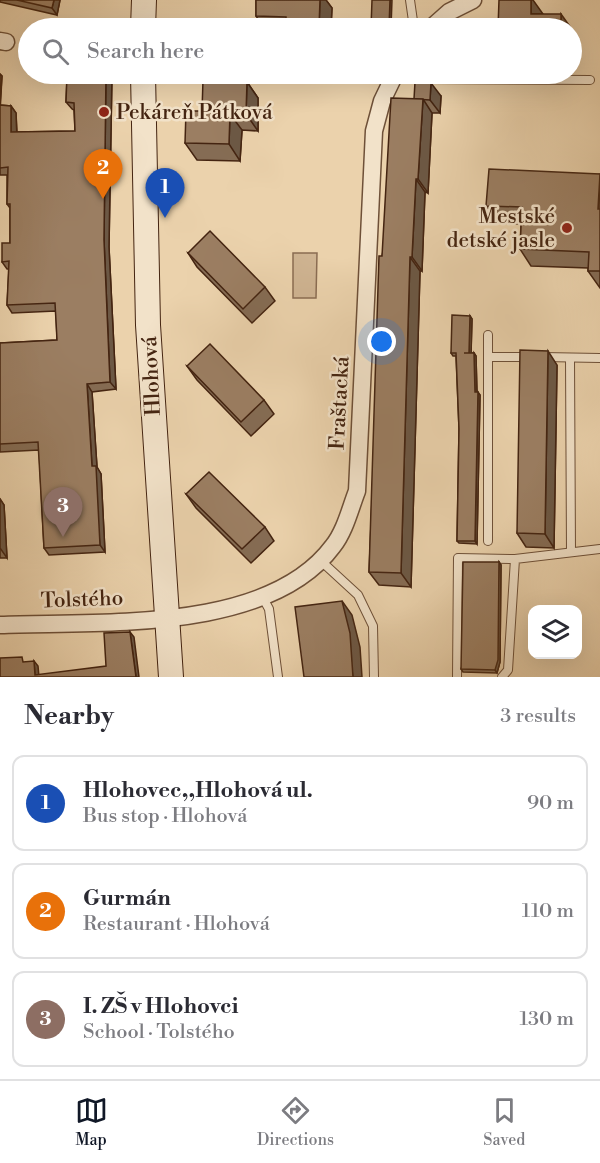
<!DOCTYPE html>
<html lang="en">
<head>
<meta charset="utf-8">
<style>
  body { margin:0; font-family:"Libre Bodoni",serif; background:#f2f2f3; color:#2b2b33 }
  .controls { position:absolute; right:18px; bottom:18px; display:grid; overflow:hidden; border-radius:12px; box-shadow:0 6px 24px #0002 }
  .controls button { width:54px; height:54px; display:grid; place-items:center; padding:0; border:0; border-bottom:2px solid #e1e1e2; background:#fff; color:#2b2b33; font:30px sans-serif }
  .you { position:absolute; left:382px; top:342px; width:21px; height:21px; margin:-15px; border:4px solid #fff; border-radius:50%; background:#1a73e8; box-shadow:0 0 0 9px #1a73e833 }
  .badge { display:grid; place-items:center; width:39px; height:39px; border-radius:50%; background:#111827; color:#fff; font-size:20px; font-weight:700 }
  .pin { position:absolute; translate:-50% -50px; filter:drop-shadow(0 2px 3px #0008) }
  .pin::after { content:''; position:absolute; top:32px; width:21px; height:18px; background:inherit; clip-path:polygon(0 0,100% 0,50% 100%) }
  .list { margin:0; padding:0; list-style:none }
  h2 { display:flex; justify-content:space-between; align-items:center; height:78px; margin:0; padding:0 24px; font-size:26px }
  h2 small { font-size:20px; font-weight:400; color:#7c7c81 }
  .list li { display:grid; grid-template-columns:39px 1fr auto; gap:18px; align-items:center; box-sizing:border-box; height:96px; margin:0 12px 12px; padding:0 12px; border:2px solid #e1e1e2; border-radius:12px }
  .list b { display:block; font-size:22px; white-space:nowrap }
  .list p { margin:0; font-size:20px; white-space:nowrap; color:#7c7c81 }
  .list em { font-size:20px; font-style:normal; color:#7c7c81 }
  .icon { flex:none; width:33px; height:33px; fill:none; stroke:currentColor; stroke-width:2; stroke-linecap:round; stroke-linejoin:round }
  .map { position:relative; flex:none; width:600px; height:677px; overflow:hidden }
  .search { position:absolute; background:#fff; box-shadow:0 6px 24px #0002; left:18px; right:18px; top:18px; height:66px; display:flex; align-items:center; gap:15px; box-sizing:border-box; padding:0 21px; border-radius:33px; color:#7c7c81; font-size:22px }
  .sheet { height:402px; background:#fff }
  nav { display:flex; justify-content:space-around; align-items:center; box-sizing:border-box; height:84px; border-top:2px solid #e1e1e2; background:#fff; font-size:16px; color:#7c7c81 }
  nav a { display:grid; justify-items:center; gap:3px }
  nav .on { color:#111827 }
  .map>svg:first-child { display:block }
  .pitch { fill:#cfb492; stroke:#8a6c52; stroke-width:1.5 }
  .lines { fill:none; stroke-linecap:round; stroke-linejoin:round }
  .service-casing { stroke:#6e5038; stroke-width:10 }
  .minor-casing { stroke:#6e5038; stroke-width:19 }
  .secondary-casing { stroke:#442411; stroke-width:26 }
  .service { stroke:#f2e2c9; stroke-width:8 }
  .minor { stroke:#f2e2c9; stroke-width:16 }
  .secondary { stroke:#f2e2c9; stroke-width:24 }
  .wall { fill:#856c54; stroke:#442411; stroke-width:1.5 }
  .shaded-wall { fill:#6c5845; stroke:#442411; stroke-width:1.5 }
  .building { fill:#9b7e62; stroke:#442411; stroke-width:1.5 }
  .poi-dot { fill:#8f2418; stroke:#f2e2c9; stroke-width:2 }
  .labels { text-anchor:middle; stroke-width:5; stroke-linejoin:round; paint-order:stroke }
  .poi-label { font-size:21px; fill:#442411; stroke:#f2e2c9; text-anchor:start }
  .street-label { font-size:21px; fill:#442411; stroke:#f2e2c9 }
</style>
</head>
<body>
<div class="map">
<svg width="600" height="677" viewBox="0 0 600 677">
  <rect width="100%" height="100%" fill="#ebd2ac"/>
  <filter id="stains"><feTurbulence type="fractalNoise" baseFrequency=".00333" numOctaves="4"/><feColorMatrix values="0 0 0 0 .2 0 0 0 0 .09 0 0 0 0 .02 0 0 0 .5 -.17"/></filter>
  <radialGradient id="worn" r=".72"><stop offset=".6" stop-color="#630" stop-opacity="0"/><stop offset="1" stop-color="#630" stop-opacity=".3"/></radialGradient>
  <polygon class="pitch" points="293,253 317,253 316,298 293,298"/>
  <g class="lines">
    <defs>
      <g id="service">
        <polyline points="410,0 414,28"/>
        <polyline points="424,74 429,79 590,80"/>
        <polyline points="488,335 488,541"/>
        <polyline points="488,357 531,357"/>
        <polyline points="543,357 600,358"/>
        <polyline points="570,358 571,552"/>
        <polyline points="321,561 358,595 373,626 374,677"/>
        <polyline points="263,598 269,609 278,677"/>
        <polyline points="457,677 458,558 515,559"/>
        <polyline points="502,677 508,670 515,559 600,549"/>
      </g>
      <g id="minor">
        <polyline points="431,28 449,12 473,0"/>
        <polyline points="0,41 6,42"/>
        <path d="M 0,625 C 98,621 268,634 333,546 C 345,531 350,509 357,491 L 374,131 L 382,101 L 395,74"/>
      </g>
      <g id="secondary">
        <polyline points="143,28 144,0"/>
        <polyline points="143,74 148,325 171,677"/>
      </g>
    </defs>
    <use href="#service" class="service-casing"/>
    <use href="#minor" class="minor-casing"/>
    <use href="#secondary" class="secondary-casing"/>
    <use href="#service" class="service"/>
    <use href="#minor" class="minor"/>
    <use href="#secondary" class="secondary"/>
  </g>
  <g class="wall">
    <polygon points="0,0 60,0 57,15 0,2"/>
    <polygon points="256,0 326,0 332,8 331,28 264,28 256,16"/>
    <polygon points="0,74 2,76 0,105 11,106 16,113 17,132 75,131 74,110 72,109 66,102 67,79 63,74 112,74 109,247 116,389 92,392 97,467 101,474 105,552 49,555 44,548 39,450 0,452 0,343 57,340 56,311 12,313 7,305 9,269 7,269 2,262 10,243 10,208 7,204 7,175 0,175"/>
    <polygon points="247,82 258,98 258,131 242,130 240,161 197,160 185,143 202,111"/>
    <polygon points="441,96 440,113 432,113 428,193 425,192 422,271 420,271 411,587 379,585 369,572 382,256 414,99"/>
    <polygon points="600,174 600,288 588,271 588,268 531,266 520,249 521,224 498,223 486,206"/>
    <polygon points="188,253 265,287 275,301 252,323 197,267"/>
    <polygon points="470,316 472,319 471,353 474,353 476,356 477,392 480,395 477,544 459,543 457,541 459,429 456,356 453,356 451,353"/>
    <polygon points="557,365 554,548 526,547 517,533"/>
    <polygon points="187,366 264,400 274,414 251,436 197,380"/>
    <polygon points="186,494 265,527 274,541 251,563 196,508"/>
    <polygon points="0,499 4,505 7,558 0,558"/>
    <polygon points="499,562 501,565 500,662 497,673 463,672 461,669"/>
  </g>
  <g class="shaded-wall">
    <polygon points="54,0 60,0 57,15 52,8"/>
    <polygon points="320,0 326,0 332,8 331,28 319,28"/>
    <polygon points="390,0 392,0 391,28 389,28"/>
    <polygon points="531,0 533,0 543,14 531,14"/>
    <polygon points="561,14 571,28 561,28"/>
    <polygon points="572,29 573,31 572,74"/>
    <polygon points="0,74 2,76 0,113"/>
    <polygon points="106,74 112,74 109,247 116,389 110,382 104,240"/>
    <polygon points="247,82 258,98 258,131 246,114"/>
    <polygon points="431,83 441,96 440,113 430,100"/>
    <polygon points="423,99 432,113 428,193 418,179"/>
    <polygon points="11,106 16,113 17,140 11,132"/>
    <polygon points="230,114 242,130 240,161 229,144"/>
    <polygon points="600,174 600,212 598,209"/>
    <polygon points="416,179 425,192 422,271 412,257"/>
    <polygon points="410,257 420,271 411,587 401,573"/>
    <polygon points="470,316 472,319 471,356 469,353"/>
    <polygon points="548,351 557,365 554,548 545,534"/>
    <polygon points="474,353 476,356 477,395 475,392"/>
    <polygon points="87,384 92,392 97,467 101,474 105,552 100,545 92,466"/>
    <polygon points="478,392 480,395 477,544 475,541"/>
    <polygon points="0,499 4,505 7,558 0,548"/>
    <polygon points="499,562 501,565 500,662 497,673 495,670"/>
    <polygon points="342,601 352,615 360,647 362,677 353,677"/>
    <polygon points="130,632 134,637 139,677 136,677"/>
    <polygon points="34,661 38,666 39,677 35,675"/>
  </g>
  <g class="building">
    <polygon points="17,0 54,0 52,8"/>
    <polygon points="256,0 320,0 319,28 286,28 286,17 256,16"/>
    <polygon points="372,0 390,0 389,28 371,28"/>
    <polygon points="499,0 531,0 531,14 561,14 561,28 498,28"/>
    <polygon points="26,39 28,39 28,66 27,66"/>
    <polygon points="67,74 106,74 104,240 110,382 87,384 92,466 96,466 100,545 44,548 38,442 0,444 0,343 57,340 55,303 7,305 9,261 2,262 2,243 10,243 10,204 7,204 8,167 0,168 0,105 11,106 11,132 75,131 74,103 66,102"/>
    <polygon points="203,80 247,82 246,114 230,114 229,144 185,143 186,111 202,111"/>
    <polygon points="415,82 431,83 430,100 414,99"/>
    <polygon points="391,98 423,99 418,179 416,179 412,257 410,257 401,573 369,572 379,256 382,256"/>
    <polygon points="489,169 600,174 598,209 600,209 600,271 588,271 589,252 520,249 522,207 486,206"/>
    <polygon points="210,231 265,287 243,309 188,253"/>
    <polygon points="452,315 470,316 469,353 464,353 474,353 475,392 478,392 475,541 457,541 459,429 456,353 451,353"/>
    <polygon points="210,344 264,400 241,422 187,366"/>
    <polygon points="520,350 548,351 545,534 517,533"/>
    <polygon points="209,472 265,527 242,549 186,494"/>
    <polygon points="463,562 499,562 498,660 495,670 461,669"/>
    <polygon points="342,601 350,633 353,677 304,677 295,607"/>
    <polygon points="130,632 136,677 0,677 0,658 22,657 23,662 34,661 35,675 106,666 104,633"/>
  </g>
  <g class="poi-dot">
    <circle cx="104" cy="112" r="6"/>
    <circle cx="567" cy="228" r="6"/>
  </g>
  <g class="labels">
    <g class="poi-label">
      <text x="116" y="119">Pekáreň Pátková</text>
      <text x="555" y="223" text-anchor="end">Mestské<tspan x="555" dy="24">detské jasle</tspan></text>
    </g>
    <g class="street-label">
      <text transform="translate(151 376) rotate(-93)" y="7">Hlohová</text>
      <text transform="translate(339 403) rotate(-87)" y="7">Fraštacká</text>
      <text transform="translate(82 599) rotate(-2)" y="7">Tolstého</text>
    </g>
  </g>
  <rect width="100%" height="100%" filter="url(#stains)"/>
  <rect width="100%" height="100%" fill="url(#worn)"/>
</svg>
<div class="controls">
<button><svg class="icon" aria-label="layers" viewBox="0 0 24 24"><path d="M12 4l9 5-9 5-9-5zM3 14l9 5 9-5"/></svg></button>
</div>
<div class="you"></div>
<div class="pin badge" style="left:165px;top:218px;background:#1a4fb4">1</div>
<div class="pin badge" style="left:103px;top:199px;background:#e8710a">2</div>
<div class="pin badge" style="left:63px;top:537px;background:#8d6e63">3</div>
<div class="search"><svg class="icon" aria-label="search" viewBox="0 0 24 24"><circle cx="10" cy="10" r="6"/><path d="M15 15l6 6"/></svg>Search here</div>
</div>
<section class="sheet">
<h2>Nearby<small>3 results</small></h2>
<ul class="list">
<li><span class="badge" style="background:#1a4fb4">1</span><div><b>Hlohovec,,Hlohová ul.</b><p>Bus stop · Hlohová</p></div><em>90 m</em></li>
<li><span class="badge" style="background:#e8710a">2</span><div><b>Gurmán</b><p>Restaurant · Hlohová</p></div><em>110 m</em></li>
<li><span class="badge" style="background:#8d6e63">3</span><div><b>I. ZŠ v Hlohovci</b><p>School · Tolstého</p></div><em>130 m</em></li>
</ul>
</section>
<nav>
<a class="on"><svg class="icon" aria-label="map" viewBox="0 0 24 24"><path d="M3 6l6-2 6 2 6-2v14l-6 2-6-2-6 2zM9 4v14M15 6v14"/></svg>Map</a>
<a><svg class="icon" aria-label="directions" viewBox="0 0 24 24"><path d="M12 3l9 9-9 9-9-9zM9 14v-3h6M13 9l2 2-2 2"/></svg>Directions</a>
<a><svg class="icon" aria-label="saved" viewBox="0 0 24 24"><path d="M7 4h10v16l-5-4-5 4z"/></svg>Saved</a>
</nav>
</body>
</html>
